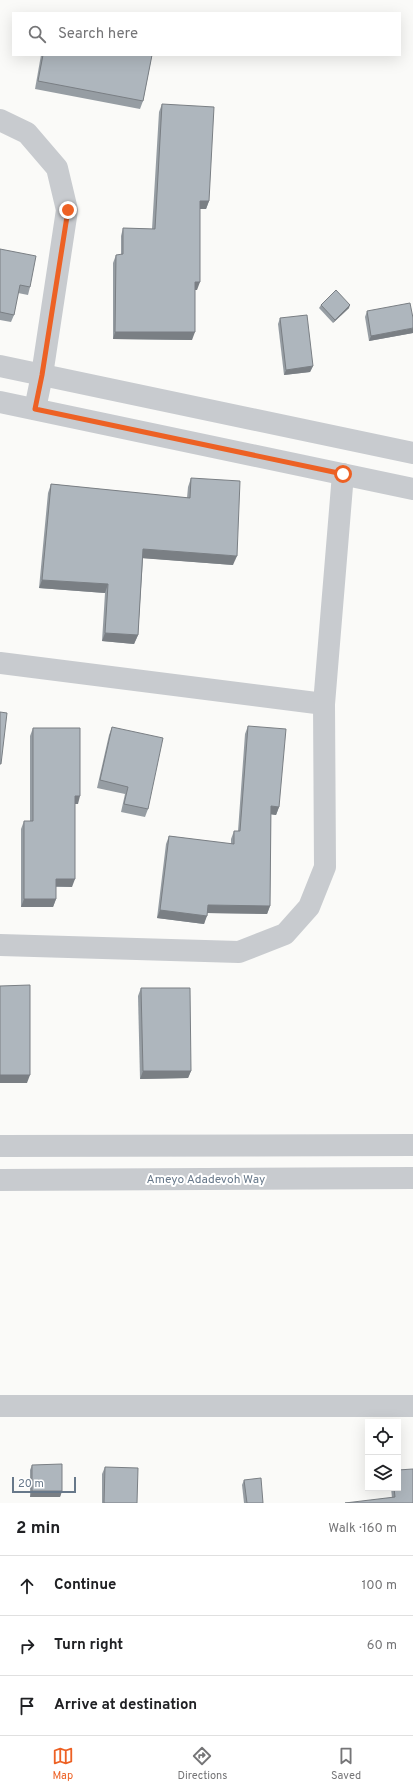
<!DOCTYPE html>
<html lang="en">
<head>
<meta charset="utf-8">
<style>
  body { margin:0; font-family:Overpass,sans-serif; background:#f2f2f2; color:#202124 }
  .controls { position:absolute; right:12px; bottom:12px; display:grid; overflow:hidden; border-radius:0px; box-shadow:0 4px 16px #0002 }
  .controls button { width:36px; height:36px; display:grid; place-items:center; padding:0; border:0; border-bottom:1px solid #e0e0e0; background:#fff; color:#202124; font:20px sans-serif }
  .scale { position:absolute; left:12px; bottom:10px; width:64px; box-sizing:border-box; padding-left:4px; border:2px solid #67788a; border-top:0; font-size:11px; line-height:14px; white-space:nowrap; color:#67788a; -webkit-text-stroke:3px #fff; paint-order:stroke }
  .stop { position:absolute; width:12px; height:12px; margin:-9px; border:3px solid #ed6124; border-radius:50%; background:#fff }
  .stop.end { background:#ed6124; border-color:#fff; box-shadow:0 1px 4px #0008 }
  .list { margin:0; padding:0; list-style:none }
  h2 { display:flex; justify-content:space-between; align-items:center; height:52px; margin:0; padding:0 16px; font-size:17px }
  h2 small { font-size:13px; font-weight:400; color:#757577 }
  .list li { display:grid; grid-template-columns:26px 1fr auto; gap:12px; align-items:center; box-sizing:border-box; height:60px; padding:0 16px; border-top:1px solid #e0e0e0 }
  .list b { display:block; font-size:15px; white-space:nowrap }
  .list em { font-size:13px; font-style:normal; color:#757577 }
  .icon { flex:none; width:22px; height:22px; fill:none; stroke:currentColor; stroke-width:2; stroke-linecap:round; stroke-linejoin:round }
  .map { position:relative; flex:none; width:413px; height:1503px; overflow:hidden }
  .search { position:absolute; background:#fff; box-shadow:0 4px 16px #0002; left:12px; right:12px; top:12px; height:44px; display:flex; align-items:center; gap:10px; box-sizing:border-box; padding:0 14px; border-radius:0px; color:#757577; font-size:15px }
  .sheet { height:232px; background:#fff }
  nav { display:flex; justify-content:space-around; align-items:center; box-sizing:border-box; height:56px; border-top:1px solid #e0e0e0; background:#fff; font-size:11px; color:#757577 }
  nav a { display:grid; justify-items:center; gap:2px }
  nav .on { color:#ed6124 }
  .map>svg:first-child { display:block }
  .lines { fill:none; stroke-linecap:round; stroke-linejoin:round }
  .minor { stroke:#c8cbcf; stroke-width:22 }
  .wall { fill:#969da3 }
  .shaded-wall { fill:#7a7f84 }
  .building { fill:#aeb6bd; stroke:#7a7f84 }
  .route { stroke:#ed6124; stroke-width:5 }
  .labels { text-anchor:middle; stroke-width:4; stroke-linejoin:round; paint-order:stroke }
  .street-label { font-size:12px; fill:#67788a; stroke:#fff }
</style>
</head>
<body>
<div class="map">
<svg width="413" height="1503" viewBox="0 0 413 1503">
  <rect width="100%" height="100%" fill="#fafaf8"/>
  <g class="lines">
    <g class="minor">
      <polyline points="0,120 27,133 57,168 67,210 42,375 35,409"/>
      <polyline points="0,366 413,453"/>
      <polyline points="0,402 413,489"/>
      <polyline points="0,663 324,704"/>
      <polyline points="0,945 239,952 285,934 309,907 325,867 324,704 343,474"/>
      <polyline points="0,1146 413,1145"/>
      <polyline points="0,1180 413,1178"/>
      <polyline points="0,1406 413,1406"/>
    </g>
  </g>
  <g class="wall">
    <polygon points="41,55 152,55 143,101 140,109 35,89"/>
    <polygon points="162,104 209,201 206,209 200,209 197,290 195,290 192,340 113,339 113,263 116,255 121,255 121,236 123,228 152,229 159,112"/>
    <polygon points="0,249 30,287 28,295 18,293 14,315 11,322 0,320"/>
    <polygon points="321,305 349,308 333,323 319,308"/>
    <polygon points="367,311 413,333 369,341 365,317"/>
    <polygon points="280,318 313,366 310,372 284,375 278,324"/>
    <polygon points="191,478 233,565 143,558 138,635 134,644 102,641 105,593 39,588 48,493 51,484 187,498 188,487"/>
    <polygon points="248,726 279,807 276,815 271,814 270,906 267,914 207,913 204,924 157,918 166,844 169,836 231,844 231,839 234,831 238,831 245,734"/>
    <polygon points="112,727 148,809 145,817 121,812 125,794 97,788 109,735"/>
    <polygon points="33,728 78,804 75,804 72,887 56,887 56,899 53,907 21,907 21,829 24,821 30,821 30,736"/>
    <polygon points="141,988 191,1071 188,1078 140,1079 138,996"/>
    <polygon points="32,1465 62,1491 60,1497 30,1497 30,1470"/>
    <polygon points="105,1467 137,1503 102,1503 102,1474"/>
    <polygon points="244,1480 263,1503 244,1503 242,1485"/>
    <polygon points="391,1488 398,1488 413,1503 392,1498"/>
  </g>
  <g class="shaded-wall">
    <polygon points="200,201 209,201 206,209 197,209"/>
    <polygon points="195,282 200,282 197,290 192,290"/>
    <polygon points="350,305 349,308 333,323 335,320"/>
    <polygon points="413,328 413,333 369,341 371,336"/>
    <polygon points="115,332 195,332 192,340 113,339"/>
    <polygon points="313,366 310,372 284,375 286,370"/>
    <polygon points="143,549 237,556 233,565 140,558"/>
    <polygon points="42,580 108,584 105,593 39,588"/>
    <polygon points="105,633 138,635 134,644 102,641"/>
    <polygon points="75,796 80,796 78,804 72,804"/>
    <polygon points="271,806 279,807 276,815 268,814"/>
    <polygon points="56,879 75,879 72,887 53,886"/>
    <polygon points="24,899 56,899 53,907 21,907"/>
    <polygon points="208,905 270,906 267,914 206,913"/>
    <polygon points="160,910 207,916 204,924 157,918"/>
    <polygon points="143,1071 191,1071 188,1078 140,1079"/>
    <polygon points="0,1075 30,1075 27,1083 0,1083"/>
    <polygon points="32,1491 62,1491 60,1497 30,1497"/>
  </g>
  <g class="building">
    <polygon points="43,55 152,55 143,101 38,81"/>
    <polygon points="162,104 214,107 209,201 200,201 200,282 195,282 195,332 115,332 116,255 123,254 123,228 155,229"/>
    <polygon points="0,249 36,256 30,287 20,285 14,315 0,312"/>
    <polygon points="336,290 350,305 335,320 321,305"/>
    <polygon points="410,303 413,318 413,328 371,336 367,311"/>
    <polygon points="307,315 313,366 286,370 280,318"/>
    <polygon points="191,478 240,481 237,556 143,549 138,635 105,633 108,584 42,580 51,484 190,498"/>
    <polygon points="0,712 7,713 1,764 0,764"/>
    <polygon points="248,726 286,729 279,807 271,806 270,906 208,905 207,916 160,910 169,836 234,844 234,831 240,831"/>
    <polygon points="112,727 163,738 148,809 124,804 128,787 100,780"/>
    <polygon points="33,728 80,728 80,796 75,796 75,879 56,879 56,899 24,899 24,821 33,821"/>
    <polygon points="30,985 30,1075 0,1075 0,986"/>
    <polygon points="141,988 190,988 191,1071 143,1071"/>
    <polygon points="62,1464 62,1491 32,1491 32,1465"/>
    <polygon points="105,1467 138,1468 137,1503 104,1503"/>
    <polygon points="413,1469 413,1503 345,1503 395,1497 394,1488 398,1488 398,1470"/>
    <polygon points="261,1478 263,1503 247,1503 244,1480"/>
  </g>
  <g class="lines">
    <polyline class="route" points="68,210 42,375 35,409 343,474"/>
  </g>
  <g class="labels">
    <g class="street-label">
      <text x="206" y="1183">Ameyo Adadevoh Way</text>
    </g>
  </g>
</svg>
<div class="controls">
<button><svg class="icon" aria-label="locate" viewBox="0 0 24 24"><circle cx="12" cy="12" r="6"/><path d="M12 2v4M12 18v4M2 12h4M18 12h4"/></svg></button>
<button><svg class="icon" aria-label="layers" viewBox="0 0 24 24"><path d="M12 4l9 5-9 5-9-5zM3 14l9 5 9-5"/></svg></button>
</div>
<div class="scale">20 m</div>
<div class="stop" style="left:343px;top:474px"></div>
<div class="stop end" style="left:68px;top:210px"></div>
<div class="search"><svg class="icon" aria-label="search" viewBox="0 0 24 24"><circle cx="10" cy="10" r="6"/><path d="M15 15l6 6"/></svg>Search here</div>
</div>
<section class="sheet">
<h2>2 min<small>Walk · 160 m</small></h2>
<ul class="list">
<li><svg class="icon" aria-label="ahead" viewBox="0 0 24 24"><path d="M12 20V5M6 11l6-6 6 6"/></svg><div><b>Continue</b></div><em>100 m</em></li>
<li><svg class="icon" aria-label="right" viewBox="0 0 24 24"><path d="M7 20v-9h11M14 6l5 5-5 5"/></svg><div><b>Turn right</b></div><em>60 m</em></li>
<li><svg class="icon" aria-label="arrive" viewBox="0 0 24 24"><path d="M6 21V4h12l-3 4 3 4H6"/></svg><div><b>Arrive at destination</b></div></li>
</ul>
</section>
<nav>
<a class="on"><svg class="icon" aria-label="map" viewBox="0 0 24 24"><path d="M3 6l6-2 6 2 6-2v14l-6 2-6-2-6 2zM9 4v14M15 6v14"/></svg>Map</a>
<a><svg class="icon" aria-label="directions" viewBox="0 0 24 24"><path d="M12 3l9 9-9 9-9-9zM9 14v-3h6M13 9l2 2-2 2"/></svg>Directions</a>
<a><svg class="icon" aria-label="saved" viewBox="0 0 24 24"><path d="M7 4h10v16l-5-4-5 4z"/></svg>Saved</a>
</nav>
</body>
</html>
